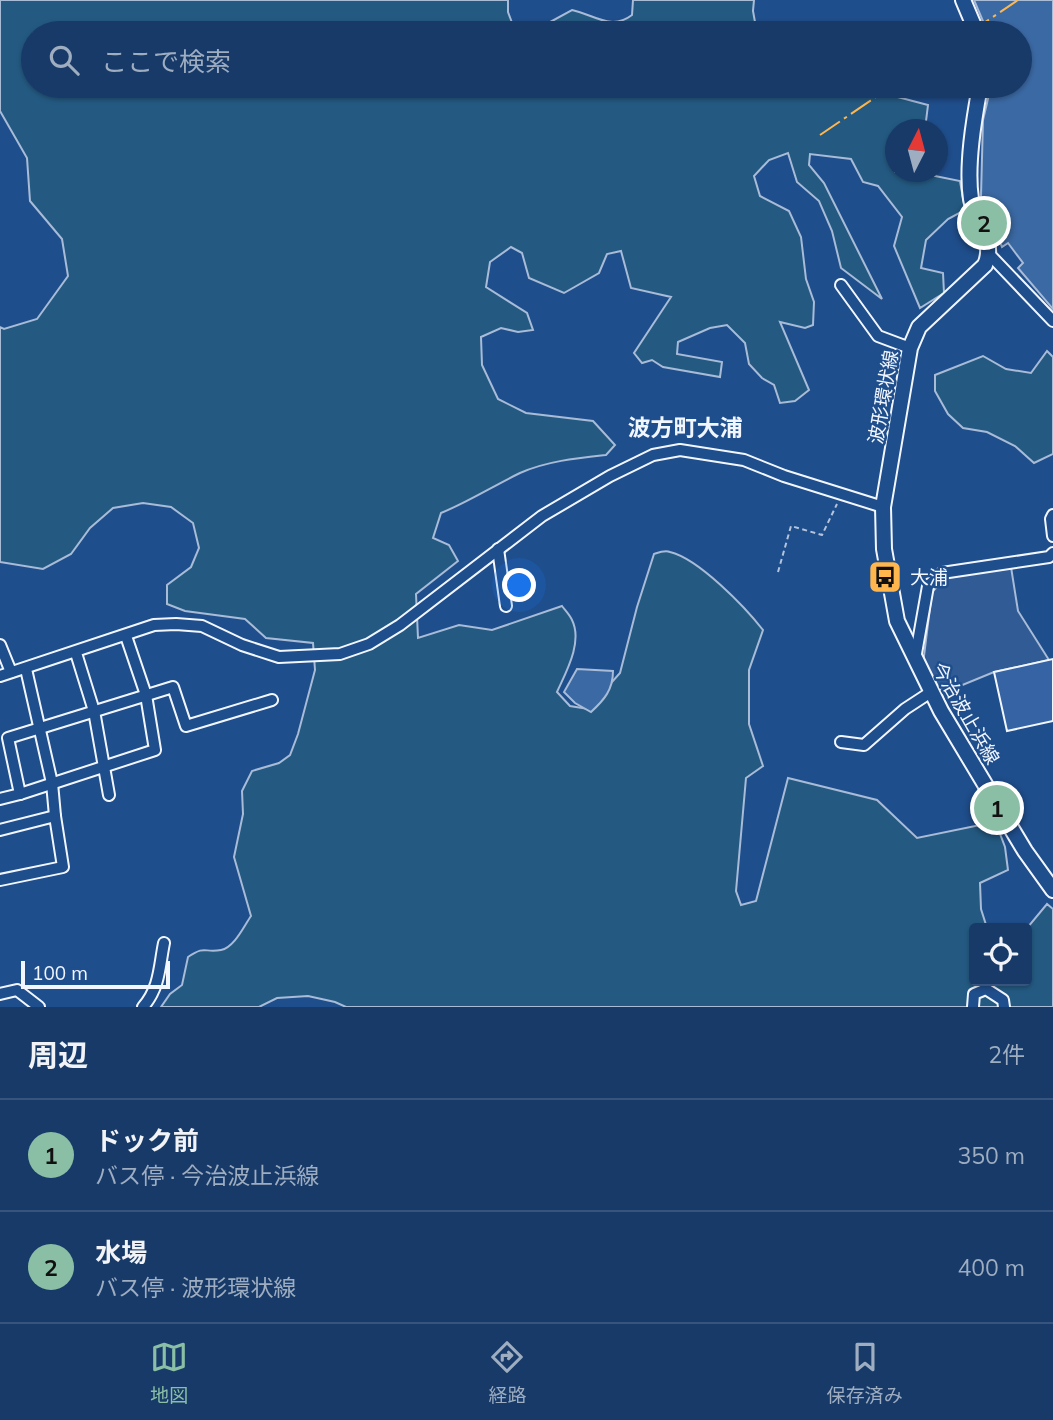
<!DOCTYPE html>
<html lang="ja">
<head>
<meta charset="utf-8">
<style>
  body { margin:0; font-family:Mulish,"Noto Sans JP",sans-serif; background:#244571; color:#f1f3f6 }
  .controls { position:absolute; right:21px; bottom:21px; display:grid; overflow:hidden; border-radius:7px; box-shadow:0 2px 5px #0004 }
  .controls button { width:63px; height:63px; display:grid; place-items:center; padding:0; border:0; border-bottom:2px solid #36547d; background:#173a69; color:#f1f3f6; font:35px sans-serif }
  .compass { position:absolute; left:885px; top:119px; width:63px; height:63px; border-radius:50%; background:#173a69; box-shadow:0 2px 5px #0004; rotate:6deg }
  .scale { position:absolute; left:21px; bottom:18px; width:149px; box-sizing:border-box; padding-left:7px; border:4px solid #f2f6ff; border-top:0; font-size:19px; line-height:24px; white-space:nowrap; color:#f2f6ff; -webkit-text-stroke:5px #1f4e8c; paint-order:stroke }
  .you { position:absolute; left:520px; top:586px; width:24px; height:24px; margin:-18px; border:5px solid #fff; border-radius:50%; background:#1a73e8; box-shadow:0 0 0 10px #1a73e833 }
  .badge { display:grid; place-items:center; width:46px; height:46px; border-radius:50%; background:#8abfa5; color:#111; font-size:23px; font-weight:700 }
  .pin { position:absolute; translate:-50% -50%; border:4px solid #fff; box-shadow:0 2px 7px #0006 }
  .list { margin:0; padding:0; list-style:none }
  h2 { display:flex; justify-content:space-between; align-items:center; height:91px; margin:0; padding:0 28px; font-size:30px }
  h2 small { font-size:23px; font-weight:400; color:#9eadc0 }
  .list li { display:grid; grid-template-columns:46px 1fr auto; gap:21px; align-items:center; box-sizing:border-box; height:112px; padding:0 28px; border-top:2px solid #36547d }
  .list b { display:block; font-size:26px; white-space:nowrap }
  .list p { margin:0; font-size:23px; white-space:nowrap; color:#9eadc0 }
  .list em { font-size:23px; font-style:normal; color:#9eadc0 }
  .icon { flex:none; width:38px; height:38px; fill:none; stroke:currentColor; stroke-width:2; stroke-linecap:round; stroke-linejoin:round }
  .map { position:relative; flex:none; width:1053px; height:1007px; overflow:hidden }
  .search { position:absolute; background:#173a69; box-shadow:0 2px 5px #0004; left:21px; right:21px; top:21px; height:77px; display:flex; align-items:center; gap:18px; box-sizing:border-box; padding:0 24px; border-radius:38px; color:#9eadc0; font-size:26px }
  .sheet { height:315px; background:#173a69 }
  nav { display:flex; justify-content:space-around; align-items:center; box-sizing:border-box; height:98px; border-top:2px solid #36547d; background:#173a69; font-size:19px; color:#9eadc0 }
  nav a { display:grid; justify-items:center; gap:4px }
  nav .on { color:#8abfa5 }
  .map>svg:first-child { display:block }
  .green { fill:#245a82; stroke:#a8bbd7; stroke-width:2 }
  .parking { fill:#305b95; stroke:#a8bbd7; stroke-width:2 }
  .water { fill:#3b69a3; stroke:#a8bbd7; stroke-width:2 }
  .building { fill:#3563a3; stroke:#f2f6ff; stroke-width:2 }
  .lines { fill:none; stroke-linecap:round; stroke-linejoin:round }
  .minor-casing { stroke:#f2f6ff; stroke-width:14 }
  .major-casing { stroke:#f2f6ff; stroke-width:18 }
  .path { stroke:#b3c4dc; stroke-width:2; stroke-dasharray:5 3.5; stroke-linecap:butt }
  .minor { stroke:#1f4e8c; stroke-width:10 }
  .major { stroke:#1f4e8c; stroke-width:14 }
  .power { stroke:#ffb74d; stroke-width:2; stroke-dasharray:24 5 3.5 5; stroke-linecap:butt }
  .labels { text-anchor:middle; stroke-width:5; stroke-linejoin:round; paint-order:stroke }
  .street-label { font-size:19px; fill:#f2f6ff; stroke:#1f4e8c }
  .poi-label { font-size:19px; fill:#f2f6ff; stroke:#1f4e8c; text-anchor:start }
  .quarter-label { font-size:23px; font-weight:bold; fill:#f2f6ff; stroke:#1f4e8c }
</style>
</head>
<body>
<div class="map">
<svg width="1053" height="1007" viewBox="0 0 1053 1007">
  <rect width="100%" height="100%" fill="#1f4e8c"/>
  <g class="green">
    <path d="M 0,0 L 508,0 L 508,12 L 514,28 L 526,33 L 33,33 L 33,86 L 856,86 L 928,105 L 925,129 L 895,130 L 895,172 L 936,172 L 935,176 L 960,181 L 965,210 L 948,219 L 926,240 L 921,268 L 943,273 L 944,293 L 920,308 L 894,246 L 902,217 L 878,186 L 863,182 L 851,159 L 810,154 L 809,165 L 824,183 L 882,299 L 841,268 L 832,231 L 819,201 L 797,182 L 788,153 L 769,160 L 754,176 L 760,196 L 789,211 L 801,237 L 806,279 L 814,302 L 813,325 L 805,328 L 780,322 L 809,390 L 795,401 L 780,403 L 774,385 L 762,378 L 749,364 L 745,343 L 727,325 L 710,328 L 678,342 L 677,354 L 722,362 L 720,377 L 663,367 L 652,360 L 642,363 L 634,353 L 671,297 L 631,288 L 621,251 L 607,254 L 599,273 L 564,293 L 529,278 L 522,253 L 511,247 L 490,262 L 486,287 L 527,313 L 533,330 L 518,332 L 501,328 L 481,337 L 482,365 L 498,399 L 526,413 L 593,421 L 615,445 L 606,455 C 578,458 547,461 520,473 C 493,486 468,502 441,513 L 433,538 L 449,545 L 458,561 L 416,594 L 418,638 L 459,625 L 492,630 L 562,606 C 565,610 570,615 572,620 C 583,642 566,672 557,692 L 570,706 L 588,709 L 620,673 L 637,607 L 654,554 C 660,552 665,550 670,552 C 699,559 745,607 763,630 L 749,670 L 749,724 L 763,766 L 746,778 L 736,891 L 741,905 L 756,901 L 788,778 L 877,800 L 917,838 L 985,824 L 997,826 L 1005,847 L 1008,870 L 980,883 L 981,909 L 987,928 L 974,928 L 974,981 L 1027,981 L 1027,928 L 1047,904 L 1053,909 L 1053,1007 L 346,1007 L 335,1002 L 308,996 L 277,998 L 259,1007 L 161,1007 L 170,994 L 182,985 L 188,957 C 206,945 203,953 221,950 C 234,948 244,926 251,916 L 234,857 L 243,814 L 242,791 L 252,771 L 279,763 L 290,755 L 298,734 L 315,670 L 313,643 L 266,638 L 245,619 L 185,611 L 167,604 L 167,585 L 191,567 L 199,548 L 193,523 L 171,507 L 143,503 L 113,508 L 90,528 L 71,554 L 43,569 L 0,562 L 0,327 L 4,329 L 37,319 L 68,276 L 62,239 L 30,201 L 27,158 L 0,111 Z"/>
    <path d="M 633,0 L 754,0 L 753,11 L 757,33 L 530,33 L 572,10 C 595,15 611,31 632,15 Z"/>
    <polygon points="1047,351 1053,357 1053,454 1034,463 1015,446 987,432 963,428 948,414 935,391 935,375 983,356 1006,369 1031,373"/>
  </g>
  <polygon class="parking" points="1011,567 1018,611 1049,660 994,672 960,686 936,690 923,664 932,592 948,576"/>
  <g class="water">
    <polygon points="974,0 1053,0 1053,309 1018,268 1023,263 1008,243 1002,247 981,196 983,120 991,86 1020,86 1020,52 1022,48 1020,33 988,33"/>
    <path d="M 577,669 L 613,671 C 613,690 604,700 591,712 L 575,703 L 564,692 Z"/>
  </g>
  <polygon class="building" points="1053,659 1053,721 1007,731 994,672"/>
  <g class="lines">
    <defs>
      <g id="minor">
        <polyline points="990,255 1053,321"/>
        <polyline points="841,285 878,336 910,348"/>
        <polyline points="1053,515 1051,519 1053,536"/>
        <polyline points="498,549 506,606"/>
        <polyline points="0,645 11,672"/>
        <polyline points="76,653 94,711 109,795"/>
        <polyline points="915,659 928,586 942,573 1049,557 1053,553"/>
        <polyline points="26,669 52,783 55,816"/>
        <polyline points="0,676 154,625 176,624 202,626 242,645 279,657 340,654 369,644 400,625 542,516 610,476 653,455 680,450 744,460 784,476 883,507"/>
        <polyline points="841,742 864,745 905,709 931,692"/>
        <polyline points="20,794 155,750 146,695 126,636"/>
        <polyline points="0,799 20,794 8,738 173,687 186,726 272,700"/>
        <polyline points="0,830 55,816 63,867 0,880"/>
        <polyline points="0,994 17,990 39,1007"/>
        <path d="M 143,1007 C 160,987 159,968 164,943"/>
        <polyline points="973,1007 974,994 986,989 1003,1000 1004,1007"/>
      </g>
      <g id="major">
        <polyline points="963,0 977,33"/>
        <path d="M 980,86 C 974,119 966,166 971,199 C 975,223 996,241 985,265 L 919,327 L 910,348 L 883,507 L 884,549 L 897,621 L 941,711 L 1025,851 L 1053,890"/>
      </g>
    </defs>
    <use href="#minor" class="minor-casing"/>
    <use href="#major" class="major-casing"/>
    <polyline class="path" points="778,572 791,526 822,535 837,504"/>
    <use href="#minor" class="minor"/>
    <use href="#major" class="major"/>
    <g class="power">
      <polyline points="969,33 1018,0"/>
      <polyline points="820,135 892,86"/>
    </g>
  </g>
  <defs>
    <symbol id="bus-square" viewBox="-11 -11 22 22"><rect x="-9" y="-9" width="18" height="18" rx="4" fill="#ffb74d" stroke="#1f4e8c"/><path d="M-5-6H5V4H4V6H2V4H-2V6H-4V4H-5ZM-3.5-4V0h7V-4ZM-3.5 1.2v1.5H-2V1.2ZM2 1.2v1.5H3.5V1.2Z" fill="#111"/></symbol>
  </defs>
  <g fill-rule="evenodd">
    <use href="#bus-square" x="866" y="558" width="38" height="38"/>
  </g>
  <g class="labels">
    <g class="street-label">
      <text transform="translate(883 397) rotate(-80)" y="7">波形環状線</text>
      <text transform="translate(966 713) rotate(60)" y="7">今治波止浜線</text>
    </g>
    <g class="poi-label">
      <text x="910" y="584">大浦</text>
    </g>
    <g class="quarter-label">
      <text x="685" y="436">波方町大浦</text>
    </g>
  </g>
</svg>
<div class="controls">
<button><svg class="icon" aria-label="locate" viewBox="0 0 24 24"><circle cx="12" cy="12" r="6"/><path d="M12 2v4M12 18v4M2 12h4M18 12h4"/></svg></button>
</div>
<svg class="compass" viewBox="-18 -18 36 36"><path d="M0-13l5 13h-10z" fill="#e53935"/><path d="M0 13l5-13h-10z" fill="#9eadc0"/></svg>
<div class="scale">100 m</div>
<div class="you"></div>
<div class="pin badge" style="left:997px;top:808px">1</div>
<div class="pin badge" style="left:984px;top:223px">2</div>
<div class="search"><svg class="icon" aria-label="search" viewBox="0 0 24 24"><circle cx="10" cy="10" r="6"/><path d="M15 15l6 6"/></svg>ここで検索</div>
</div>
<section class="sheet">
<h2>周辺<small>2件</small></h2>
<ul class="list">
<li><span class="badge">1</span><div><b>ドック前</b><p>バス停 · 今治波止浜線</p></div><em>350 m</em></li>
<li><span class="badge">2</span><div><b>水場</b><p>バス停 · 波形環状線</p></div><em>400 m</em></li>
</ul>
</section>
<nav>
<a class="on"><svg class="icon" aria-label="map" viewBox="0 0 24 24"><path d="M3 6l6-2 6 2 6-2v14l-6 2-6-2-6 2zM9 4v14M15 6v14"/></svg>地図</a>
<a><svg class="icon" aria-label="directions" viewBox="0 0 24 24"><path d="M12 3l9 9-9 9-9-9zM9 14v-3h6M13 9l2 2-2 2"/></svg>経路</a>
<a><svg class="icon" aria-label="saved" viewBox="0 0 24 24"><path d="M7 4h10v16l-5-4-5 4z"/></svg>保存済み</a>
</nav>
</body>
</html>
